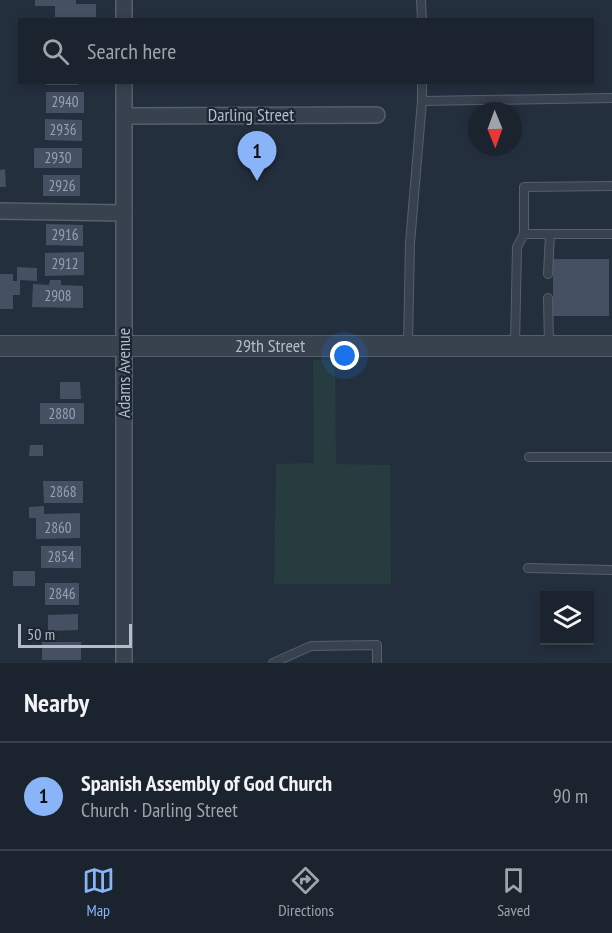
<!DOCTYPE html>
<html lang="en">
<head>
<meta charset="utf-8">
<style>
  body { margin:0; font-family:"PT Sans Narrow",sans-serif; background:#242b36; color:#f1f3f6 }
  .controls { position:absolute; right:18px; bottom:18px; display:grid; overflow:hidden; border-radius:0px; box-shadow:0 3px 9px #0003 }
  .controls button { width:54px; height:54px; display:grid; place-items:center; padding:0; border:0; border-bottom:2px solid #39404a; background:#1b232e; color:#f1f3f6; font:30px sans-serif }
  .compass { position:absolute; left:468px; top:102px; width:54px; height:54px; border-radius:50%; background:#1b232e; box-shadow:0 3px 9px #0003; rotate:179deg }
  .scale { position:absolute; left:18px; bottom:15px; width:114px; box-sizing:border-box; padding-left:6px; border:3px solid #b4bcc9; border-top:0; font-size:16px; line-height:21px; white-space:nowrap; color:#b4bcc9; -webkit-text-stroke:4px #1d2633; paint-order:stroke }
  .you { position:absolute; left:345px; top:356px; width:21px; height:21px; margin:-15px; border:4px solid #fff; border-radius:50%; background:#1a73e8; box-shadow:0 0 0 9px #1a73e833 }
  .badge { display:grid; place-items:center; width:39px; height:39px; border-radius:50%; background:#8ab4f8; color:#111; font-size:20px; font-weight:700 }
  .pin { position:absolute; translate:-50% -50px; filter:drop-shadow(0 2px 3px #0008) }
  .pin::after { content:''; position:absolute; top:32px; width:21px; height:18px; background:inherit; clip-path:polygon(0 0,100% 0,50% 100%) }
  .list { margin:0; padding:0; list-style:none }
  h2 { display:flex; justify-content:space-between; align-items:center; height:78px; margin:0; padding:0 24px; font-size:26px }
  h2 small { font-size:20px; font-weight:400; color:#a0a4aa }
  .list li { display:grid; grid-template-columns:39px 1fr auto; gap:18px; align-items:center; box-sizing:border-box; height:108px; padding:0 24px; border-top:2px solid #39404a }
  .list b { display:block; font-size:22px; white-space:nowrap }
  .list p { margin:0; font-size:20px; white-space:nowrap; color:#a0a4aa }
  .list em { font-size:20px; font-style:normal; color:#a0a4aa }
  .icon { flex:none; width:33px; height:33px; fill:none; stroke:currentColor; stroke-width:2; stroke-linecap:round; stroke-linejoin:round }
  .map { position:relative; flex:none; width:612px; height:663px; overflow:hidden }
  .search { position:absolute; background:#1b232e; box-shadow:0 3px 9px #0003; left:18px; right:18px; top:18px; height:66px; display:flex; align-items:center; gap:15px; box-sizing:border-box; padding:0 21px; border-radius:0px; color:#a0a4aa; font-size:22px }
  .sheet { height:186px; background:#1b232e }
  nav { display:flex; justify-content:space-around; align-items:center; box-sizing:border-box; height:84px; border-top:2px solid #39404a; background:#1b232e; font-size:16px; color:#a0a4aa }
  nav a { display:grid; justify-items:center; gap:3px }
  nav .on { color:#8ab4f8 }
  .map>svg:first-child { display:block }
  .green { fill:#263c3f }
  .building { fill:#455162 }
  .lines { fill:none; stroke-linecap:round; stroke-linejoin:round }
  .service-casing { stroke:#565f6c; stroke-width:10 }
  .minor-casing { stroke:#565f6c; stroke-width:18 }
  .tertiary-casing { stroke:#565f6c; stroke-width:22 }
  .service { stroke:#38414e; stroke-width:8 }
  .minor { stroke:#38414e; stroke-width:15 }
  .tertiary { stroke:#38414e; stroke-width:20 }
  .labels { text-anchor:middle; stroke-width:4.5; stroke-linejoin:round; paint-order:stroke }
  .number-label { font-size:15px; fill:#98a1af }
  .street-label { font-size:18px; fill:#b4bcc9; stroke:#1d2633 }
</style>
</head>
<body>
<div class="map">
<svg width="612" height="663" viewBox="0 0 612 663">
  <rect width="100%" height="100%" fill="#242f3e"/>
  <polygon class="green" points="313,360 335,360 336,464 390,465 391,584 274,584 276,464 314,463"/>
  <g class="building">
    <polygon points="35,0 76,0 76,4 96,4 96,17 55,17 55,6 35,6"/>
    <rect x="46" y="82" width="32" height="3"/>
    <rect x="46" y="92" width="38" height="21"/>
    <polygon points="45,119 82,120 82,141 45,140"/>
    <rect x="34" y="148" width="48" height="20"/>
    <polygon points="5,169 6,187 0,187 0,170"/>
    <rect x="43" y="175" width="37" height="21"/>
    <polygon points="46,224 83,225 83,246 46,245"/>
    <polygon points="84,252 84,275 45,276 45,253"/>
    <rect x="553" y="259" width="56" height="57"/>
    <polygon points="17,267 37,268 37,281 20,280 20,295 13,295 13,309 0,309 0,274 13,274 13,281 17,281"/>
    <polygon points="50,280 61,280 61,285 83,286 83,308 32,307 33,284 49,285"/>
    <polygon points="60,382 80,382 81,399 60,399"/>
    <rect x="40" y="403" width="44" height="21"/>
    <polygon points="30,445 43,445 43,456 29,456"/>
    <polygon points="43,481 83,481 83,503 44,503"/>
    <polygon points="44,506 44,514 80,513 80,538 36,539 36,518 29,518 29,507"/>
    <rect x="41" y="546" width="40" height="22"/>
    <rect x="13" y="571" width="22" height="15"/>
    <rect x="45" y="583" width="34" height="22"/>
    <polygon points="78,614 78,630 48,631 48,615"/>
    <rect x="42" y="642" width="39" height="18"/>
  </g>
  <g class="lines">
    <defs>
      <g id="service">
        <polyline points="421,0 422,20"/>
        <polyline points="422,82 422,101 612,98"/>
        <polyline points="612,186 524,187 524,234 612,234"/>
        <polyline points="548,274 550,234"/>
        <polyline points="548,298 549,344"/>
        <polyline points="408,344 410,243 422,101"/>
        <polyline points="515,344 517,247 524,234"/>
        <polyline points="529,457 612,457"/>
        <polyline points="528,568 612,570"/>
        <polyline points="273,663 311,646 377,645 377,663"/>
      </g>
      <g id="minor">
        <polyline points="124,0 124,20"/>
        <polyline points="124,116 377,115"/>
        <polyline points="0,211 124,213"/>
        <polyline points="124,663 124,82"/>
      </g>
      <g id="tertiary">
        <path id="s1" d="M 0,346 L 612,346"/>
      </g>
    </defs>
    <use href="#service" class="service-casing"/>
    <use href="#minor" class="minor-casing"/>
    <use href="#tertiary" class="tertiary-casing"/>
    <use href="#service" class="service"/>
    <use href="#minor" class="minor"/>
    <use href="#tertiary" class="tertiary"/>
  </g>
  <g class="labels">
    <g class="number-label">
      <text x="65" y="107">2940</text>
      <text x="63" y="135">2936</text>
      <text x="58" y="163">2930</text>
      <text x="62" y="191">2926</text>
      <text x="65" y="240">2916</text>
      <text x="65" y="269">2912</text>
      <text x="58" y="301">2908</text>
      <text x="62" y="419">2880</text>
      <text x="63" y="497">2868</text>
      <text x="58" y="533">2860</text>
      <text x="61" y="562">2854</text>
      <text x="62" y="599">2846</text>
    </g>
    <g class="street-label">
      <text x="251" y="121">Darling Street</text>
      <text dy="6" stroke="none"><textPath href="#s1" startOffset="270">29th Street</textPath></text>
      <text transform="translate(124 373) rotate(-90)" y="6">Adams Avenue</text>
    </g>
  </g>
</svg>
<div class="controls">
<button><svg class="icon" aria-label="layers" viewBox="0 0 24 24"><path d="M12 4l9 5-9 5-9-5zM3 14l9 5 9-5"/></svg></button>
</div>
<svg class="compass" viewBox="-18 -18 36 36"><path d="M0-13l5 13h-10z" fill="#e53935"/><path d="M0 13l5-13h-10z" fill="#a0a4aa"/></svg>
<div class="scale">50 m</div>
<div class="you"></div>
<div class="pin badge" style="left:257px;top:181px">1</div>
<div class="search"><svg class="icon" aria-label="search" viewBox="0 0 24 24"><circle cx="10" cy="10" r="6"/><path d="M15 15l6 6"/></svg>Search here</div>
</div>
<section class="sheet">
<h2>Nearby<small></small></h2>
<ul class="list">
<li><span class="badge">1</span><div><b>Spanish Assembly of God Church</b><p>Church · Darling Street</p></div><em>90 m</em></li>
</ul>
</section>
<nav>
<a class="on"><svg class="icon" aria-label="map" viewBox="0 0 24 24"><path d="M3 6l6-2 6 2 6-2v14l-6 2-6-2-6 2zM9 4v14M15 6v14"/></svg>Map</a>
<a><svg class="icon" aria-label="directions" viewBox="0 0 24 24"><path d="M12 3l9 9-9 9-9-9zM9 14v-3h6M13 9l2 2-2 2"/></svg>Directions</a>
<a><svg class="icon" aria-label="saved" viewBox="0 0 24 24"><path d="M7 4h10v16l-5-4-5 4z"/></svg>Saved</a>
</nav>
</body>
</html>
